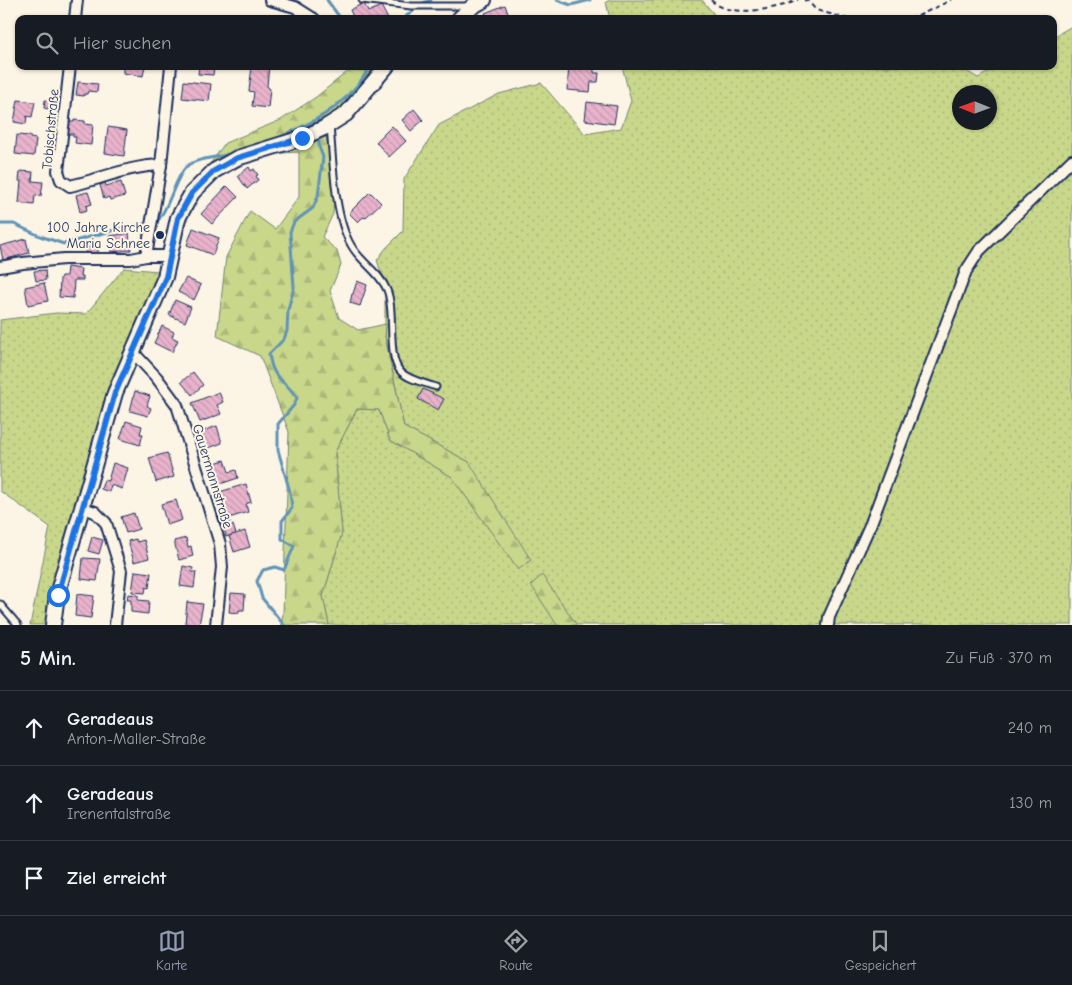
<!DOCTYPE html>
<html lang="de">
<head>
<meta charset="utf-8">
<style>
  body { margin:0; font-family:"Comic Neue",sans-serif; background:#242831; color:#f1f3f6 }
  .compass { position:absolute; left:952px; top:85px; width:45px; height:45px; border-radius:50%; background:#171b24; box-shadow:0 1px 4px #0004; rotate:271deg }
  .stop { position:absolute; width:15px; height:15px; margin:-11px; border:4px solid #1a73e8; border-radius:50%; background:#fff }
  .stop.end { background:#1a73e8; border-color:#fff; box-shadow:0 1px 5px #0008 }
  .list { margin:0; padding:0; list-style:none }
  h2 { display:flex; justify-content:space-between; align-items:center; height:65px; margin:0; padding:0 20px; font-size:21px }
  h2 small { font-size:16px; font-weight:400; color:#9ea1a6 }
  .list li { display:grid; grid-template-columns:32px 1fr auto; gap:15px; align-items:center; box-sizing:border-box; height:75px; padding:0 20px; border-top:1px solid #363941 }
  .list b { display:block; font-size:19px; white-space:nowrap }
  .list p { margin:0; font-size:16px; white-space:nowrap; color:#9ea1a6 }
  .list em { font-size:16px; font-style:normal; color:#9ea1a6 }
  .icon { flex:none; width:28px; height:28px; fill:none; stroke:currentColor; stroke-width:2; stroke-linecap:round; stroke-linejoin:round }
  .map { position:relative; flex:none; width:1072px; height:625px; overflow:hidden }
  .search { position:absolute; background:#171b24; box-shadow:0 1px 4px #0004; left:15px; right:15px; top:15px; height:55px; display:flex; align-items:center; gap:12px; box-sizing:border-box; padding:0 18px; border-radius:10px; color:#9ea1a6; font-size:19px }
  .sheet { height:290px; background:#171b24 }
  nav { display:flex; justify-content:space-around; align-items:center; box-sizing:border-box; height:70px; border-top:1px solid #363941; background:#171b24; font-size:14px; color:#9ea1a6 }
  nav a { display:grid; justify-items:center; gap:2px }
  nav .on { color:#919bb2 }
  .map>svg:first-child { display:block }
  .green { fill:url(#green-dots); stroke:#728374; fill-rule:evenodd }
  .forest { fill:url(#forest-firs); stroke:#728374 }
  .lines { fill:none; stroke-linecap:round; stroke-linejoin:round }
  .stream { stroke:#6193b7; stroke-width:3 }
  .building { fill:url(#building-back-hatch); stroke:#1b2f5e }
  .lane-casing { stroke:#1b2f5e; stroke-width:9 }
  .street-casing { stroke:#1b2f5e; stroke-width:14 }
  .secondary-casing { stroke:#1b2f5e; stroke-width:18 }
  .path { stroke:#1b2f5e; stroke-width:2; stroke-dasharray:5 4; stroke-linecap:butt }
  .lane { stroke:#fcf5e5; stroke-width:5 }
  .street { stroke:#fcf5e5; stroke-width:10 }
  .secondary { stroke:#fcf5e5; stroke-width:14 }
  .route { stroke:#1a73e8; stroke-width:6 }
  .poi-dot { fill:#1b2f5e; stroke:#fcf5e5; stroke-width:2 }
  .labels { text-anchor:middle; stroke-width:4; stroke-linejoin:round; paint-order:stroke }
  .street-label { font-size:14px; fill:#1b2f5e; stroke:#fcf5e5 }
  .poi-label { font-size:14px; fill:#1b2f5e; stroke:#fcf5e5; text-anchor:end }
</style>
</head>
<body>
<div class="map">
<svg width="1072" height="625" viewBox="0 0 1072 625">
  <defs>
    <pattern id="green-dots" width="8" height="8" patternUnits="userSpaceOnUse" patternTransform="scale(1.25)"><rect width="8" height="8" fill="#c9d78b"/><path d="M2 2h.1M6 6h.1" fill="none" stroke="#acb97a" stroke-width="1.8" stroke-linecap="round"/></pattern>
    <pattern id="forest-firs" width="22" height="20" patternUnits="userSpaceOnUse" patternTransform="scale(1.25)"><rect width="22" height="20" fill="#c9d78b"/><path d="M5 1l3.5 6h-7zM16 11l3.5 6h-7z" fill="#acb97a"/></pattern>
    <pattern id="building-back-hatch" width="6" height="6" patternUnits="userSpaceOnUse" patternTransform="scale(1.25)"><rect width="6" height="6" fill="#e9b3cb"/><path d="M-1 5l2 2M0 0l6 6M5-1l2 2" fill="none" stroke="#c79ab1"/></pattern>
  </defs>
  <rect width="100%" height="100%" fill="#fcf5e5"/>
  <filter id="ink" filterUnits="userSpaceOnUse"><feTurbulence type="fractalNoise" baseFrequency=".02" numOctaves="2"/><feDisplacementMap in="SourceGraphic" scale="10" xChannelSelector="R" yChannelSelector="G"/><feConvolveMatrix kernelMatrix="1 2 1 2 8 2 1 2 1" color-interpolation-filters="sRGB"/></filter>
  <g filter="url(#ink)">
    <g class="green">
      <polygon points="610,0 702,0 718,19 610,19 606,2"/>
      <path d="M 1072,26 L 1072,625 L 329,625 L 323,596 L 342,533 L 335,452 L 357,409 L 379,410 L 390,440 L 452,477 L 518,569 L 469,462 L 404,427 L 385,336 L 385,284 L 377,260 L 386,248 L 403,231 L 404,179 L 439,125 L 499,94 L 541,83 L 585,134 L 621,128 L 631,101 L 622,66 L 958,66 L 978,78 L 999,66 L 1053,66 L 1053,37 ZM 960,92 L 990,92 L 990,122 L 960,122 Z"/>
      <polygon points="124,268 158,271 159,275 120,400 63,598 60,625 30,625 50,527 0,491 0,320 56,313 86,314"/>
    </g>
    <g class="forest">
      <polygon points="391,68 348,120 326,136 335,185 333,214 322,237 337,251 341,265 330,291 339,318 358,330 386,324 385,337 404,427 469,462 531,560 518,570 452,477 390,440 379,410 357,409 335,452 342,533 323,596 329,625 281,625 283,614 289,432 260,356 217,336 226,257 250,211 275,229 299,197 299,152 266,154 221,175 210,164 225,143 281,120 316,97 347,72"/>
      <polygon points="542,575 577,625 557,625 531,585"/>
    </g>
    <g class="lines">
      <g class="stream">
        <polyline points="327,0 341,19"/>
        <polyline points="557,0 571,5 590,0"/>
        <polyline points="423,3 431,0"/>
        <polyline points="403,19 414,10"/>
        <polyline points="318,119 318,126"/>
        <path d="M 264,143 C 305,128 349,107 370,66"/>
        <path d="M 156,223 C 170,208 174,179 186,167 C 195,158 220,157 232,154"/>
        <polyline points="0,224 14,224 40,236 64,244 122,228 145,224"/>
        <path d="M 284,625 L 262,598 L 257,581 L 263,570 L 275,567 L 284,570 L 294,546 L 282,539 L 282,521 L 292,508 L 290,492 L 278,450 L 278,424 L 294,405 L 297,398 C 284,378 273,382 269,354 L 284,339 L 287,331 L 288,310 L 294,287 L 290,232 L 294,222 L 313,208 L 318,196 L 323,157 L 319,147 L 319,135"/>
      </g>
    </g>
    <g class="building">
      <polygon points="364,3 368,12 381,6 388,19 354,19 350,10"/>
      <polygon points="505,5 508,13 495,19 487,19 485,13"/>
      <polygon points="123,66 145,66 143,76 123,73"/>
      <polygon points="199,66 214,68 213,75 198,74"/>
      <polygon points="252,66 269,66 267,86 270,89 268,108 252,106 254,92 249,91"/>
      <polygon points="569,66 594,66 594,73 599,73 598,82 591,82 590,92 567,90"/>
      <polygon points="184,81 211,84 209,101 182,98"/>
      <polygon points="78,82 98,84 97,92 88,91 87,94 84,94 84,96 76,95"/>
      <polygon points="18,100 35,102 32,117 27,116 26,124 14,122"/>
      <polygon points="45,100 58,103 56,111 44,108"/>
      <polygon points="587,102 617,106 614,124 585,120"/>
      <polygon points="414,109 423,120 411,131 402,120"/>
      <polygon points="74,120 85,121 85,124 93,125 91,145 75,143 76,137 73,137 73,134 67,134 68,122 74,122"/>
      <polygon points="392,126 406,141 389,157 376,142"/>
      <polygon points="108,127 127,130 124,156 105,153"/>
      <polygon points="17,135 30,136 30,138 36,139 34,156 15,154"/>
      <polygon points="249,167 251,171 254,169 258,175 256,176 258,180 247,189 238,176"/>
      <polygon points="20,171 33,172 32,181 43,182 41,196 35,195 34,205 19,203 21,181 19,181"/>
      <polygon points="121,182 125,196 110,200 109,197 104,199 100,185 105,183 106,186"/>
      <polygon points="227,186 238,197 212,224 201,214"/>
      <polygon points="88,192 92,204 86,206 87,210 80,212 76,195"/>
      <polygon points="370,192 381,203 365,218 363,217 358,222 349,213"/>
      <polygon points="193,228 219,238 213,255 187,245"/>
      <polygon points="129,233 131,250 111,252 109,236"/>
      <polygon points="26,239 29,253 3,260 0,246"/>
      <polygon points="86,247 98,248 98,256 86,256"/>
      <polygon points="67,267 81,269 80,277 83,277 83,280 74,280 73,298 59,297 60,279 61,276 66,276"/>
      <polygon points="45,270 46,280 36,281 34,271"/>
      <polygon points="186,278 201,285 194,300 178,292"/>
      <polygon points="357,281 367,285 360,306 350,303 352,294 353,294"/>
      <polygon points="44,283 48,301 28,305 25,287"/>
      <polygon points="175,300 191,307 185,322 169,315"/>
      <polygon points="162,326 174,332 172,337 178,340 172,352 154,343"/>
      <polygon points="193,372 203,385 192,395 181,382"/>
      <polygon points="423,389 444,399 438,410 418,399"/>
      <polygon points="135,391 150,396 147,406 151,408 148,416 130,411"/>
      <polygon points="219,392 223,402 217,405 221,414 200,422 192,403"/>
      <polygon points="126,421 142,426 140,434 143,434 140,445 120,439"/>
      <polygon points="217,426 222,443 206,449 200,432"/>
      <polygon points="167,453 174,477 156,482 149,458"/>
      <polygon points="225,460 229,472 236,470 238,478 217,485 211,464"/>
      <polygon points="113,463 128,468 122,489 111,485 109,492 101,489 104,480 108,481"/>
      <polygon points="246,484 251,502 246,504 248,512 229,518 230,522 221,524 219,515 223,513 216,493"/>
      <polygon points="176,500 182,520 167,525 161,504"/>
      <polygon points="134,513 139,529 126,533 121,517"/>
      <polygon points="233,525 236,534 226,537 224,528"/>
      <polygon points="245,531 250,547 234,552 229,536"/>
      <polygon points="92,537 103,540 99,554 88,551"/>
      <polygon points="186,538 188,547 191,546 193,556 179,560 174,541"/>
      <polygon points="136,539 137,542 144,540 149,558 134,562 128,541"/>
      <polygon points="83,558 100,559 97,581 81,579"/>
      <polygon points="183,566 193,568 192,572 196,572 194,588 180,586"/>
      <polygon points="135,571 151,573 149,588 146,587 145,593 132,592"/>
      <polygon points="231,593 245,594 244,610 239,610 239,613 229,612"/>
      <polygon points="77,594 94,596 91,618 75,616"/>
      <polygon points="128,594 138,595 138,600 149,601 148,614 131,612 131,600 127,600"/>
      <polygon points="187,602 203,604 199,625 185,624"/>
    </g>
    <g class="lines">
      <defs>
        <g id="lane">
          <polyline points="362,0 411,6 470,6"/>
          <path d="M 330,125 C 333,160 334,216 351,245 C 360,262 379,271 387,290 C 396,311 386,357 401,372 C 409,380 425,383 436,387"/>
          <polyline points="0,604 18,625"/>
        </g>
        <g id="street">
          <polyline points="270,0 295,7 314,19"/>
          <polyline points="75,19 77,0"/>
          <path d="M 70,66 L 58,171 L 61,180 L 70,186 C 101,179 129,166 161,165 L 146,256"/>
          <polyline points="161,165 171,66"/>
          <polyline points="0,267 23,263 64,259 131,259 146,256 170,256"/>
          <polyline points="132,351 157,378 177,405 220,544 222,567 216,625"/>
          <polyline points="83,508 95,512 106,523 121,571 115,625"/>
          <polyline points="828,625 829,617 871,523 966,271 979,251 1072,160"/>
        </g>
        <g id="secondary">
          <polyline points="459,19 473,6 484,0"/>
          <polyline points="53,625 57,595 115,393 165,277 178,218 192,193 214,171 237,158 302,138 324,128 346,114 387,66"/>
        </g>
      </defs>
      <use href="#lane" class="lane-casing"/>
      <use href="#street" class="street-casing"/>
      <use href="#secondary" class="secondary-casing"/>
      <g class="path">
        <path d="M 711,0 C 728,19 778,9 798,0"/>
        <polyline points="804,0 808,1 816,10 848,19"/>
        <polyline points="900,19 918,16 951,0"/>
      </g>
      <use href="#lane" class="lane"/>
      <use href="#street" class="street"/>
      <use href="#secondary" class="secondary"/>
    </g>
  </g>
  <g class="lines" filter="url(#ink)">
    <polyline class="route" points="58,595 115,393 166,277 178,218 192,193 214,171 237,158 302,138"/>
  </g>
  <circle class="poi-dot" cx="160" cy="235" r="5"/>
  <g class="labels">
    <g class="street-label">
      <text transform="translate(50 129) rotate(-85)" y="5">Tobischstraße</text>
      <text transform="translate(213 476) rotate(73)" y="5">Gauermannstraße</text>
    </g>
    <g class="poi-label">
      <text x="150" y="232">100 Jahre Kirche<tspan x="150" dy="16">Maria Schnee</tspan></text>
    </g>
  </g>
</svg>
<svg class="compass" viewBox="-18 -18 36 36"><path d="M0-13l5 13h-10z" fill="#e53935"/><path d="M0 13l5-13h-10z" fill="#9ea1a6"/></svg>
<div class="stop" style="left:58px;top:595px"></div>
<div class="stop end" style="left:302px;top:138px"></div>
<div class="search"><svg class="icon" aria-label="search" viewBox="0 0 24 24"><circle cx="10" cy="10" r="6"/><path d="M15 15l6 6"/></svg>Hier suchen</div>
</div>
<section class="sheet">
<h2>5 Min.<small>Zu Fuß · 370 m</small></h2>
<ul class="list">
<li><svg class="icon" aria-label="ahead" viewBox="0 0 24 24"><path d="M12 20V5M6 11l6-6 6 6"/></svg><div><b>Geradeaus</b><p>Anton-Maller-Straße</p></div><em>240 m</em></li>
<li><svg class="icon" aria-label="ahead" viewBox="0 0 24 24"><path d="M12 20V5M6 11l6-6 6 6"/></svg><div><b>Geradeaus</b><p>Irenentalstraße</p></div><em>130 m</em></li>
<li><svg class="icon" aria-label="arrive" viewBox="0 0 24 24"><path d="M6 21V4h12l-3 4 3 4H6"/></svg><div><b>Ziel erreicht</b></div></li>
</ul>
</section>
<nav>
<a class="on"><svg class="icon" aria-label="map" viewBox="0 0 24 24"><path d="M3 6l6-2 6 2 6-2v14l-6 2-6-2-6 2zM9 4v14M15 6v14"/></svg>Karte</a>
<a><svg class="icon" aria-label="directions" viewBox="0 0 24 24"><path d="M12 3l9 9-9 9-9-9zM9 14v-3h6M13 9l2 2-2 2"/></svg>Route</a>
<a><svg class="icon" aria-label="saved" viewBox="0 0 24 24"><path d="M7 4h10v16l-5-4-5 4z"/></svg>Gespeichert</a>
</nav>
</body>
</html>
